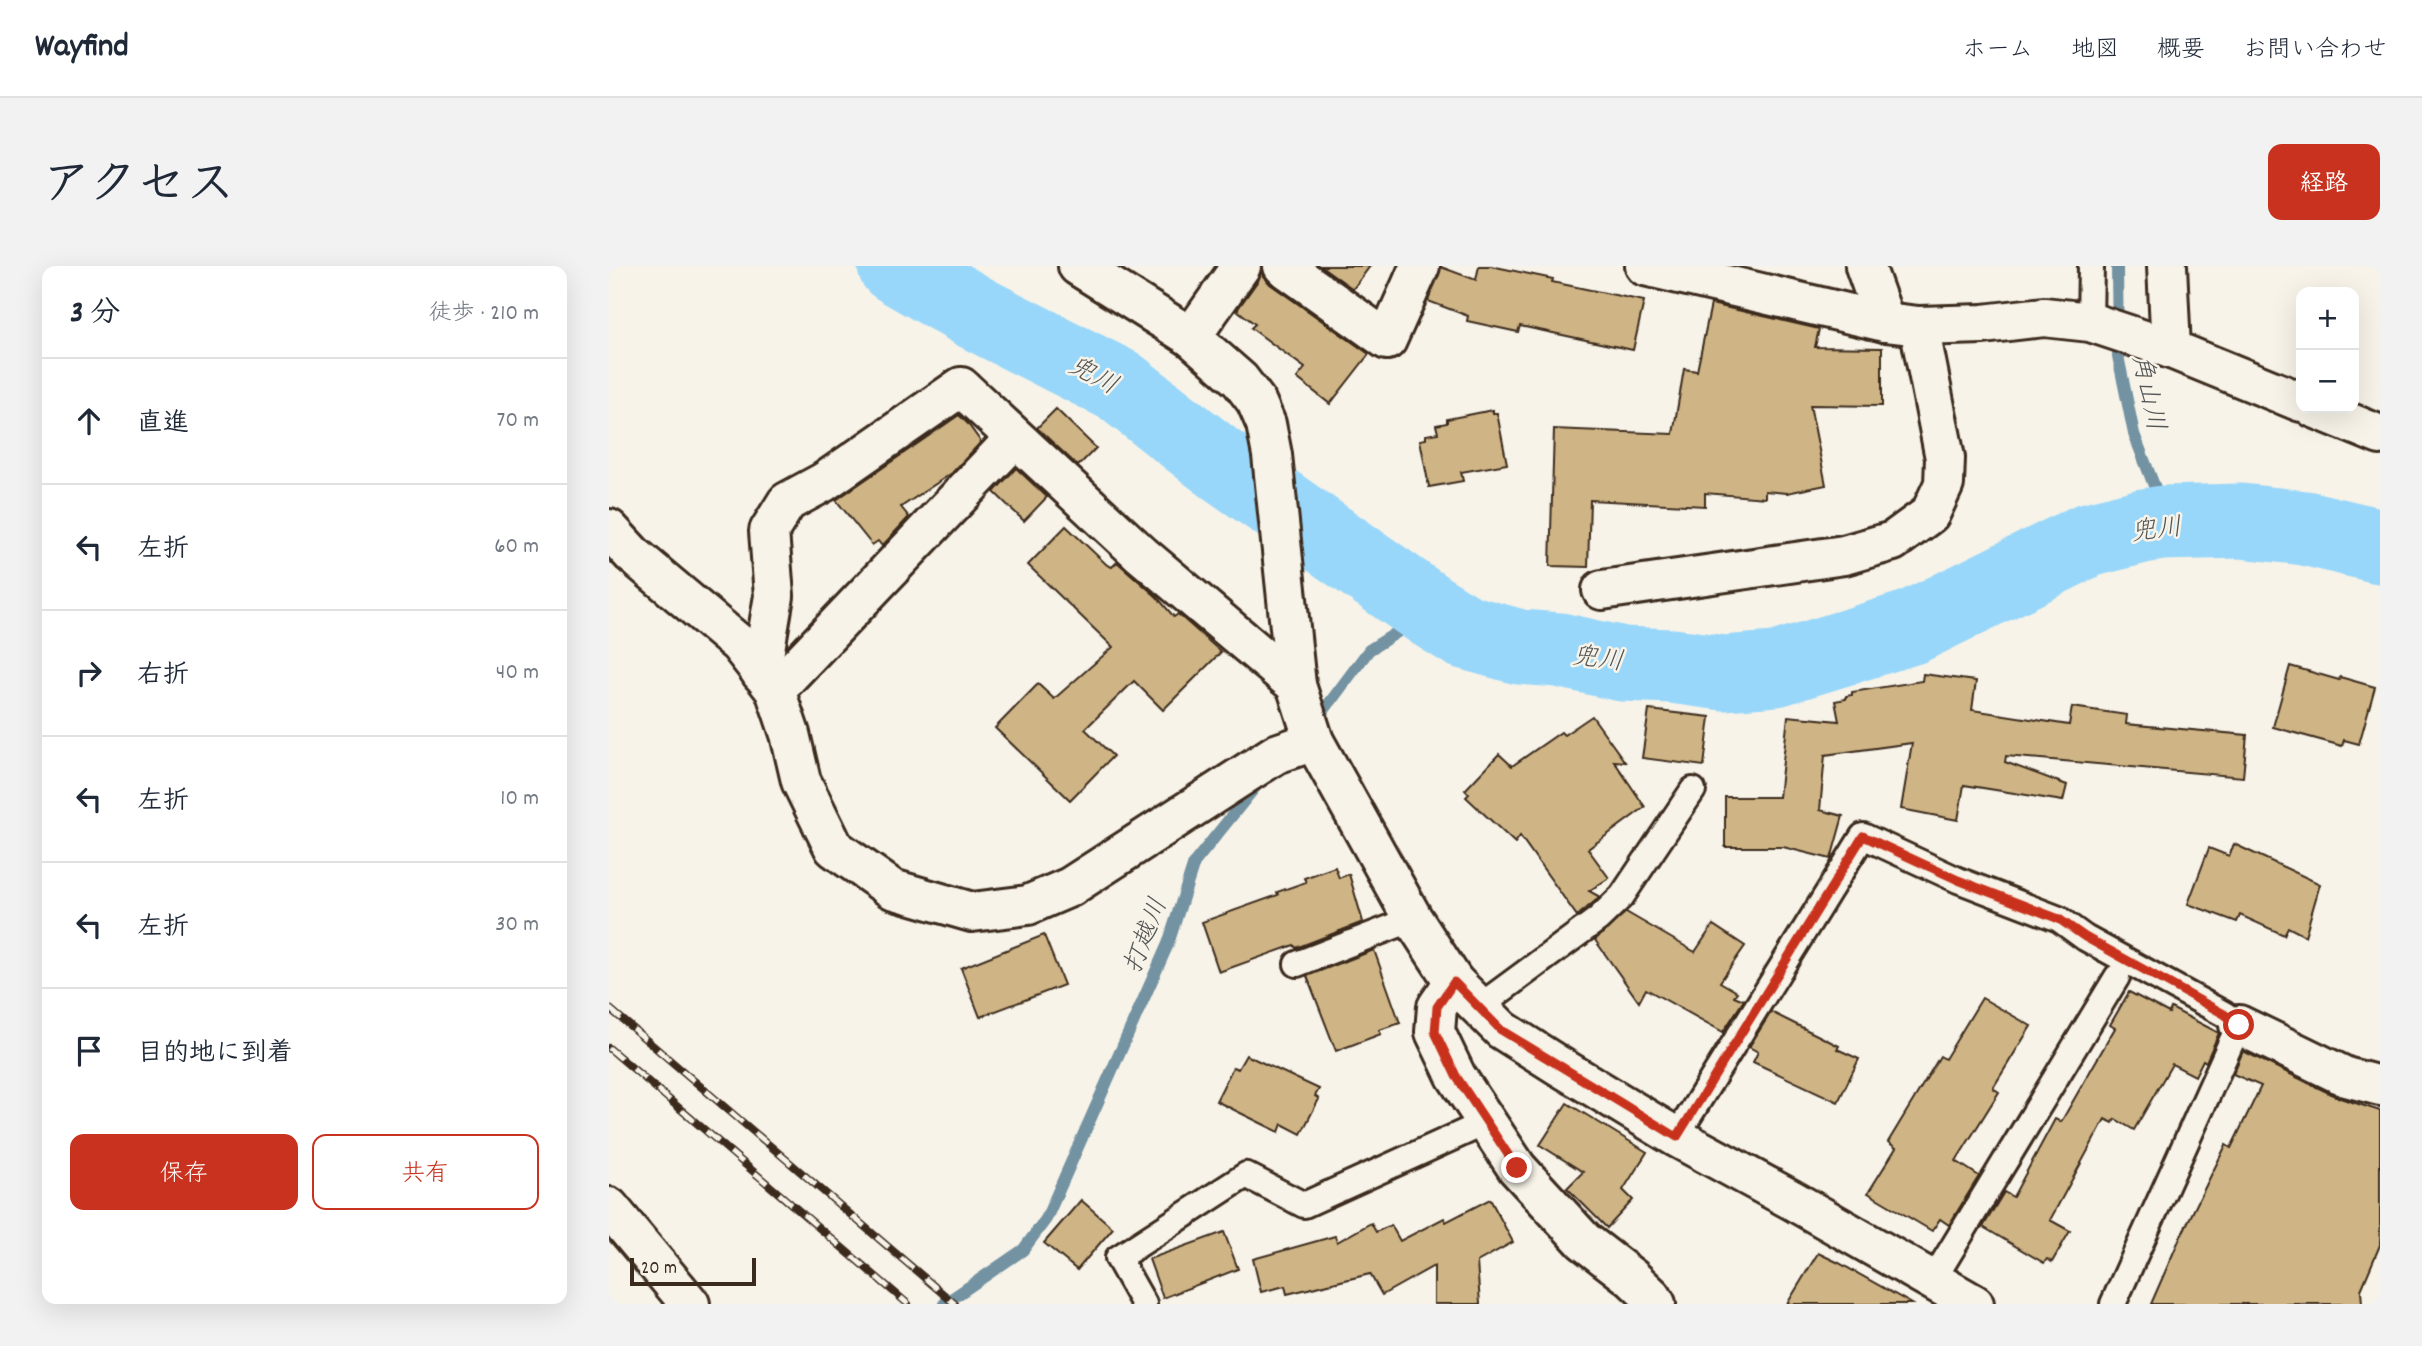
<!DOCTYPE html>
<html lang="ja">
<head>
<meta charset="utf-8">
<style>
  body { margin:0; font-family:Dekko,"Klee One",sans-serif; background:#f2f2f3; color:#1f2937 }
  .controls { position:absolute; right:21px; top:21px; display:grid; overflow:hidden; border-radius:14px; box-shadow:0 7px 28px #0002 }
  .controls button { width:63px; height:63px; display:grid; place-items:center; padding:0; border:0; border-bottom:2px solid #e0e1e3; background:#fff; color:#1f2937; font:35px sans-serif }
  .scale { position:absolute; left:21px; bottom:18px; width:126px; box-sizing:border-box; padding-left:7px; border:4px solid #3b2a1e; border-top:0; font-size:19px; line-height:24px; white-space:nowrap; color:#3b2a1e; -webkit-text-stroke:5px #f7f3e8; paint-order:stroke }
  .stop { position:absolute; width:21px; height:21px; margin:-16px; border:5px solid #c8321e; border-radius:50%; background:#fff }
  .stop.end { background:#c8321e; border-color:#fff; box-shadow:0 2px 7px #0008 }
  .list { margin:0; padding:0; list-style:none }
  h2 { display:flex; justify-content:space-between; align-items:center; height:91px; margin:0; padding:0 28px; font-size:30px }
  h2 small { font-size:23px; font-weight:400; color:#747a83 }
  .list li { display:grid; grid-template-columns:46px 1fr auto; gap:21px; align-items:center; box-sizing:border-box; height:126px; padding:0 28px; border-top:2px solid #e0e1e3 }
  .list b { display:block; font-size:26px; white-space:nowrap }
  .list em { font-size:23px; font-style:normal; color:#747a83 }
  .actions { display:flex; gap:14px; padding:21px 28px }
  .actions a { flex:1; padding:16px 0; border:2px solid #c8321e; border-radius:14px; text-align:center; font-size:24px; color:#c8321e }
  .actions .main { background:#c8321e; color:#fff }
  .icon { flex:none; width:38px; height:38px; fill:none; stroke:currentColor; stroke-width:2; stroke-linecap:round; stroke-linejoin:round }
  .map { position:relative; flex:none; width:1771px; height:1038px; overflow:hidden; border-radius:14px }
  header { display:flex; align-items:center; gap:42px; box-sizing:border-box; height:98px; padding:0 35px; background:#fff; border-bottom:2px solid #e0e1e3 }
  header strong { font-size:33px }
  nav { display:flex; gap:38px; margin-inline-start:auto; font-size:24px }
  .intro { display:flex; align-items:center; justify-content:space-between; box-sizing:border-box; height:168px; padding:0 42px }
  h1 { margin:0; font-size:49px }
  .button { padding:18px 32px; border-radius:14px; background:#c8321e; color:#fff; font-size:24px; font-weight:700 }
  main { display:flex; gap:42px; padding:0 42px }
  aside { flex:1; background:#fff; border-radius:14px; box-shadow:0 7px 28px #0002 }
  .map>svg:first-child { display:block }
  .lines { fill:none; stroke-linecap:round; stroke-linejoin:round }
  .stream { stroke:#7392a2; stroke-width:12 }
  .river { stroke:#99d7fa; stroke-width:75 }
  .building { fill:#cfb585; stroke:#3b2a1e; stroke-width:2 }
  .service-casing { stroke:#3b2a1e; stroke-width:30 }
  .minor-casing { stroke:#3b2a1e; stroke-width:44 }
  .tertiary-casing { stroke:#3b2a1e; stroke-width:44 }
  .trunk-casing { stroke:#3b2a1e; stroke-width:44 }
  .service { stroke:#f7f3e8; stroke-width:24 }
  .minor { stroke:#f7f3e8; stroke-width:38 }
  .tertiary { stroke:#f7f3e8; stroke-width:38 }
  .trunk { stroke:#f7f3e8; stroke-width:38 }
  .rail-casing { stroke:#3b2a1e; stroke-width:8 }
  .rail { stroke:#f7f3e8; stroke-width:5; stroke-dasharray:16; stroke-linecap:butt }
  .route { stroke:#c8321e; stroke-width:9 }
  .labels { text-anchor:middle; stroke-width:5; stroke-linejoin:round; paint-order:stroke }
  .water-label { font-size:26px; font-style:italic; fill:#525555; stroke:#f7f3e8 }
</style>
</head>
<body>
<header>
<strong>Wayfind</strong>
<nav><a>ホーム</a><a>地図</a><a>概要</a><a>お問い合わせ</a></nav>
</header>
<div class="intro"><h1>アクセス</h1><a class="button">経路</a></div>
<main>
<aside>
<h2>3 分<small>徒歩 · 210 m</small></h2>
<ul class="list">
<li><svg class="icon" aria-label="ahead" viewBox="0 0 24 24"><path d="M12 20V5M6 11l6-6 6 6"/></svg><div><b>直進</b></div><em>70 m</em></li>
<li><svg class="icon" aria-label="left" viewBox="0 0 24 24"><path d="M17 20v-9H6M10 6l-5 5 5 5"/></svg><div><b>左折</b></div><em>60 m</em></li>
<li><svg class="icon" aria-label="right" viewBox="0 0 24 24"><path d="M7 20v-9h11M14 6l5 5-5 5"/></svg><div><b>右折</b></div><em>40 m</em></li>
<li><svg class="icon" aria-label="left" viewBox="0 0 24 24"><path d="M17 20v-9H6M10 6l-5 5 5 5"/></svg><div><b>左折</b></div><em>10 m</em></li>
<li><svg class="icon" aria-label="left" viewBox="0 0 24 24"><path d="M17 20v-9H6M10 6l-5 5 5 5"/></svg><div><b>左折</b></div><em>30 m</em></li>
<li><svg class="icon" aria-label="arrive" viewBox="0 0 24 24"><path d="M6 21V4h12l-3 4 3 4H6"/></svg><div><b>目的地に到着</b></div></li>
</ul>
<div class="actions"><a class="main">保存</a><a>共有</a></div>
</aside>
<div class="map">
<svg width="1771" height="1038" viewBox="0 0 1771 1038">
  <rect width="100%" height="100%" fill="#f7f3e8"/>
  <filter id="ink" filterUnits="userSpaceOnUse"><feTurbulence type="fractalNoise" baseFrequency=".0143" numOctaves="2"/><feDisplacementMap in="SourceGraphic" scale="14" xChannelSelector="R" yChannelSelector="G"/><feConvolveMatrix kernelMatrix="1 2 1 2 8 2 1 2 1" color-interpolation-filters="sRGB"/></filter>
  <g filter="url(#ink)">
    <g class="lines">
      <g class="stream">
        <polyline points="1508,0 1509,90 1525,168 1546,222 1554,257"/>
        <polyline points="707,455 760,384 822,345"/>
        <polyline points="335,1038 414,984 437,953 559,678 585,597 647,520"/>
      </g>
      <polyline class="river" points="286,0 369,48 511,120 610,197 822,345 856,366 911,381 950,384 1014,398 1063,400 1115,407 1167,403 1303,361 1479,274 1534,260 1554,257 1632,255 1696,262 1771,280"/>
    </g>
    <g class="building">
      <polygon points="712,0 761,0 744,23"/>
      <polygon points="870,0 882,0 944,13 943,16 1035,35 1024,84 911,60 909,66 858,55 859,50 819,35 832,1 867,14"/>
      <polygon points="653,4 654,10 661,18 760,88 721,138 688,112 696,102 642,62 646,58 628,44 650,13"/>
      <polygon points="1102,38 1210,63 1206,81 1273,82 1273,140 1201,139 1217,219 1178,227 1156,225 1156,232 1096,227 1096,240 981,234 979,301 941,300 945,163 1064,168 1075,103 1088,105"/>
      <polygon points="447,143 487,182 469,200 428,162"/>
      <polygon points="884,144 884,147 888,147 898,198 852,206 854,215 820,221 811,174 817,173 817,169 829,167 827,159 838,157 838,153"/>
      <polygon points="350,149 359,158 372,176 343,207 292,241 300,251 273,280 269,275 263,279 227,234"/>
      <polygon points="407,202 438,231 415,255 385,226"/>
      <polygon points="457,260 498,299 503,301 508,296 548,331 565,351 569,348 612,386 554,444 525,415 476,463 504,490 461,534 386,462 429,418 445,433 504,381 419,299"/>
      <polygon points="1681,400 1730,414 1731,411 1766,421 1750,478 1735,474 1733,480 1664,461"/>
      <polygon points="1314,408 1367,415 1363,444 1460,459 1463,441 1518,449 1517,458 1638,469 1634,511 1397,490 1396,496 1458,519 1454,535 1355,519 1349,554 1292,543 1303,477 1216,489 1211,544 1234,550 1222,593 1174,581 1116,581 1116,531 1170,531 1179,450 1230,455 1226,435 1237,433 1237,430 1243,429 1243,426 1313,415"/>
      <polygon points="1040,444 1101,451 1095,500 1033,492"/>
      <polygon points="983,450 1016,496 1005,495 1036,541 979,583 1000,612 980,625 991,631 968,650 911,570 906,577 857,531 860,528 856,524 890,488 903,500 952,466 955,469"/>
      <polygon points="1625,578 1711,618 1696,670 1679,661 1675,669 1631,649 1628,656 1579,638 1600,582 1620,590"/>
      <polygon points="726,601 730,612 740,608 754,656 687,682 685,679 610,706 593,656 669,629 668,626 697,616 695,612"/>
      <polygon points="1017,646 1086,686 1104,659 1136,680 1111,716 1128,726 1125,730 1135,734 1114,766 1037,723 1030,736 986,674"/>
      <polygon points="435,669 455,719 371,751 352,702"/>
      <polygon points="765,684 791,757 770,764 772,768 727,785 698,710"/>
      <polygon points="1520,726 1560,747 1562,742 1610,767 1597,796 1594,794 1586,810 1563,798 1525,864 1506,853 1504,857 1496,853 1441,954 1461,965 1443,996 1438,993 1435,997 1374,961 1395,926 1404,931 1446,853 1452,856 1506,762 1501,759"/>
      <polygon points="1373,732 1422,760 1384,822 1390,826 1347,895 1370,910 1340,959 1331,953 1323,965 1259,927 1287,882 1279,876 1331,790 1336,793"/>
      <polygon points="1162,746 1230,780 1228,783 1250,793 1229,836 1144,796 1149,786 1140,781"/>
      <polygon points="1634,785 1728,831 1771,845 1771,979 1752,1024 1753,1038 1542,1038 1570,974 1617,879 1622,882 1652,820 1624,808"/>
      <polygon points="637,789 710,823 706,830 710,833 692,868 673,858 670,866 607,835 624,801 629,803"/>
      <polygon points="958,837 1038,886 1014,924 1024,934 998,962 958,922 974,906 931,879"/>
      <polygon points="881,933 904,976 868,996 871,1038 825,1038 825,1000 773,1029 761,1008 678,1028 676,1020 652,1026 644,993 726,970 728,976 762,957 767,966 782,959 791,975 835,952 837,956"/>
      <polygon points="472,934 504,962 468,1004 435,977"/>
      <polygon points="615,966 629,1003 554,1032 540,993"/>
      <polygon points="1209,987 1230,997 1303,1038 1178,1038"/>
    </g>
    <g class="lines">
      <defs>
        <g id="service">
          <polyline points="1481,56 1482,0"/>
          <polyline points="688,698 804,653"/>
          <polyline points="870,741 989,653 1013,630 1084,524"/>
          <polyline points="1067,871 1254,570 1349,614 1450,653 1476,672 1615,748 1630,759 1504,1038"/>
          <polyline points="1324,1014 1508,711"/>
          <polyline points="535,1038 509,992 637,909 695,939 878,856"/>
        </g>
        <g id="minor">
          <polyline points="674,0 778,74 811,0"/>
          <polyline points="1036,0 1276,56 1310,60 1374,58 1435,51 1481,56 1562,83 1692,136"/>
          <polyline points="1256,0 1276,56"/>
          <polyline points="1558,0 1562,83"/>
          <polyline points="582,71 632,0"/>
          <polyline points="1705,142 1771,169"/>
          <polyline points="0,263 23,288 130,378 166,424 181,468 192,515 225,582 283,623 363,646 419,639 461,621 667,488 705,475"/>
          <polyline points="993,324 1235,289 1284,275 1321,248 1335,218 1336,192 1310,60"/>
          <polyline points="152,407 165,330 160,265 178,236 215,216 352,121 533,289 687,419"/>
          <polyline points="166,424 406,172"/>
          <polyline points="845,716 828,741 826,766 847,810 908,902 975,975 1023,1012 1043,1031 1047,1038"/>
          <polyline points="1630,759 1737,811 1771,820"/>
        </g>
        <polyline id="tertiary" points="469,0 582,71 631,114 647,135 657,158 663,189 687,419 705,475 804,653 845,716 893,764 950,800 1067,871 1183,934 1365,1038"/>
        <polyline id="trunk" points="0,941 81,1038"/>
      </defs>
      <use href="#service" class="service-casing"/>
      <use href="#minor" class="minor-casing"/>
      <use href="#tertiary" class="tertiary-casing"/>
      <use href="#trunk" class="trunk-casing"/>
      <use href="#service" class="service"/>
      <use href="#minor" class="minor"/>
      <use href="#tertiary" class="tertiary"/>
      <use href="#trunk" class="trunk"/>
      <defs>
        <g id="rail">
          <polyline points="0,742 346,1038"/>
          <polyline points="0,782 299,1038"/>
        </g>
      </defs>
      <use href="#rail" class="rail-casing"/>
      <use href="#rail" class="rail"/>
    </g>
  </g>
  <g class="lines" filter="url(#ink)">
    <polyline class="route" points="908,902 847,810 826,766 828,741 845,716 892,764 1068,871 1254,570 1349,614 1450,653 1476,671 1615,748 1630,759"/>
  </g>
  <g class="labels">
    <g class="water-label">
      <text transform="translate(485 108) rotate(28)" y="9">兜川</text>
      <text transform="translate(1541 126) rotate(78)" y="9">角山川</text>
      <text transform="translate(1547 262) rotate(-7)" y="9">兜川</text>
      <text transform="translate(989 391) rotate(7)" y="9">兜川</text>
      <text transform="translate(535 669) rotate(-69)" y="9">打越川</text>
    </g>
  </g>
</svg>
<div class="controls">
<button>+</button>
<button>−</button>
</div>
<div class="scale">20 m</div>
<div class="stop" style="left:1630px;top:759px"></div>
<div class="stop end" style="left:908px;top:902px"></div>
</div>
</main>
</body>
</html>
